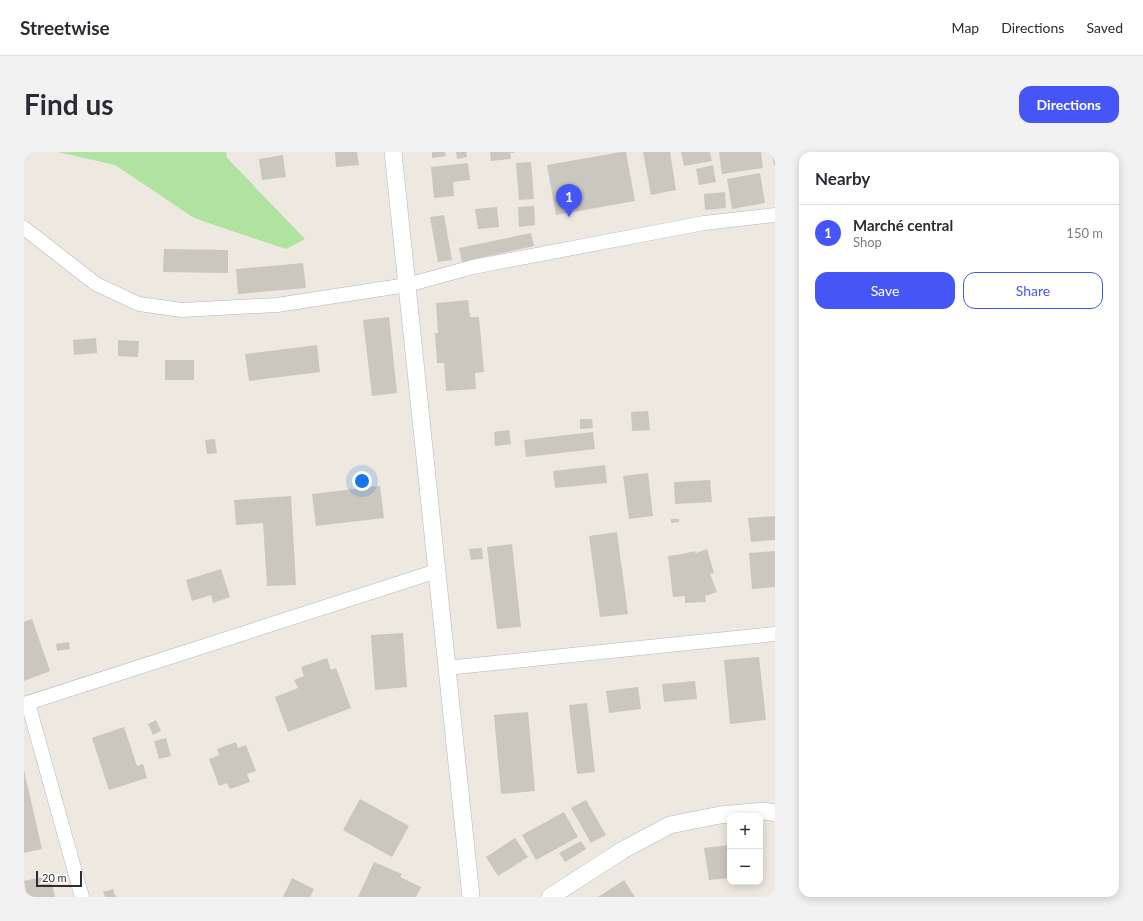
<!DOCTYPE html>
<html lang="en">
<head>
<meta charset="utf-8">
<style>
  body { margin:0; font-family:Lato,sans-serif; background:#f2f2f3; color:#2b2b33 }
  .controls { position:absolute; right:12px; bottom:12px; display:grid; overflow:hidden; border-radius:8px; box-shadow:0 2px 10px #0003 }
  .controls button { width:36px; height:36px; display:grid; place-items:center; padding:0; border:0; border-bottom:1px solid #e1e1e2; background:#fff; color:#2b2b33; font:20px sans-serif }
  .scale { position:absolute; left:12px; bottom:10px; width:46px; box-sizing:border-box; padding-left:4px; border:2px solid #2d2d2d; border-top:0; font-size:11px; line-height:14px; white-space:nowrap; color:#2d2d2d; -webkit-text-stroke:3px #fff; paint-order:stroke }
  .you { position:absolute; left:338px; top:329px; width:14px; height:14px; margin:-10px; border:3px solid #fff; border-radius:50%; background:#1a73e8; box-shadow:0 0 0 6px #1a73e833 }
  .badge { display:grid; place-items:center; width:26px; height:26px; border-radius:50%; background:#4656f6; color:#fff; font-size:13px; font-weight:700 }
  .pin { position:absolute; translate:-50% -33px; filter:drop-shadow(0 1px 2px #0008) }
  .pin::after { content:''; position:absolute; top:21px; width:14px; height:12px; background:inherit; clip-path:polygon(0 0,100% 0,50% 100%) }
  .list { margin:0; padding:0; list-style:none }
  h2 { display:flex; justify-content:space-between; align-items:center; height:52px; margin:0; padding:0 16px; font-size:17px }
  h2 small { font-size:13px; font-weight:400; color:#7c7c81 }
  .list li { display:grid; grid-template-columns:26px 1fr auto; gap:12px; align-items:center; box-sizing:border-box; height:56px; padding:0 16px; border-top:1px solid #e1e1e2 }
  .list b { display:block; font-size:15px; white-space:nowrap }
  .list p { margin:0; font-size:13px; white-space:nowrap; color:#7c7c81 }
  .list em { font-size:13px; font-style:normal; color:#7c7c81 }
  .actions { display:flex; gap:8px; padding:12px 16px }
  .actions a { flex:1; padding:9px 0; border:1px solid #4656f6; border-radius:12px; text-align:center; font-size:14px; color:#4656f6 }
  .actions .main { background:#4656f6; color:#fff }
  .map { position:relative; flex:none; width:751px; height:745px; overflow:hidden; border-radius:12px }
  header { display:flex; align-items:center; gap:24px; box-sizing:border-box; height:56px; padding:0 20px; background:#fff; border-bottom:1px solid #e1e1e2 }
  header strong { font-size:19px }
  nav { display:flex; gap:22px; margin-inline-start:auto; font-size:14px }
  .intro { display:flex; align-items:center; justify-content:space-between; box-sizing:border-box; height:96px; padding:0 24px }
  h1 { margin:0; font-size:28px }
  .button { padding:10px 18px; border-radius:12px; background:#4656f6; color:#fff; font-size:14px; font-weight:700 }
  main { display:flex; gap:24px; padding:0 24px }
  aside { flex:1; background:#fff; border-radius:12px; box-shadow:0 2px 10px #0003 }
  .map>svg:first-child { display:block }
  .green { fill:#b0e39f }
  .building { fill:#cac7bf }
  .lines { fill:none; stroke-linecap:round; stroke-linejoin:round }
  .minor-casing { stroke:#b4b5c0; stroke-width:15 }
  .tertiary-casing { stroke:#b4b5c0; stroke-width:18 }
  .minor { stroke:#fff; stroke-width:14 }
  .tertiary { stroke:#fff; stroke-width:17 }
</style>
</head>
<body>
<header>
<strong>Streetwise</strong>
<nav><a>Map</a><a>Directions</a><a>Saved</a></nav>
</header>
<div class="intro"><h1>Find us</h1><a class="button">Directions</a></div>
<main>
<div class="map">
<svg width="751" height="745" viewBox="0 0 751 745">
  <rect width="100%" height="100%" fill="#eee9e0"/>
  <polygon class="green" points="34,0 202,0 203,6 281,87 262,97 170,66 91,13"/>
  <g class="building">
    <polygon points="311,0 333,0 335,13 312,15"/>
    <polygon points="408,0 421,0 422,4 408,6"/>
    <polygon points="432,0 442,0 443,5 433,7"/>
    <polygon points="466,0 490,0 490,1 486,1 487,7 467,9"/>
    <polygon points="597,0 602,0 611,49 532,63 523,13"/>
    <polygon points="619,0 646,0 652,38 627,43"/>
    <polygon points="657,0 686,0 688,9 660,14"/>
    <polygon points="695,0 737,0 739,16 698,22"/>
    <polygon points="748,0 751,0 751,13 750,13"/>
    <polygon points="259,3 262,25 238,28 235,7"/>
    <polygon points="507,10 510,47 495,48 492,11"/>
    <polygon points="444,11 446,28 429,30 430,44 410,46 407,15"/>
    <polygon points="689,13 692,30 675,33 672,17"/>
    <polygon points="736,21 741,51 708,57 703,27"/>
    <polygon points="701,40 702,56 681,58 680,42"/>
    <polygon points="510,54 511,73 495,75 494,55"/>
    <polygon points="473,55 475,75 454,77 451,57"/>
    <polygon points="420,63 428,108 414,110 406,65"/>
    <polygon points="507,81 510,94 438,110 435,96"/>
    <polygon points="140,97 204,98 204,121 139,120"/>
    <polygon points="279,111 282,136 214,142 212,117"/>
    <polygon points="444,148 446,165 455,165 460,220 451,221 452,237 422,239 420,211 413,211 411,181 414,181 412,151"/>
    <polygon points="365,165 373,241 348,244 339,168"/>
    <polygon points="72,186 73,201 50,203 49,188"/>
    <polygon points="94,188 115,189 114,205 94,204"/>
    <polygon points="293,193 296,220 225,229 221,202"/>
    <rect x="141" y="208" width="29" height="20"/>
    <polygon points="624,259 626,278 608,279 607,260"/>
    <polygon points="556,267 568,267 569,276 556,277"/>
    <polygon points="485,278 487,292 471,294 470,280"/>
    <polygon points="569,280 571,297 502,305 500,288"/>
    <polygon points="191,287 193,301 183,302 181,288"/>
    <polygon points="581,313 583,331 531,336 529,319"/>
    <polygon points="624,321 629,364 605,367 599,324"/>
    <polygon points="686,328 688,350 651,352 650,330"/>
    <polygon points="356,334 360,366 292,374 288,342"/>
    <polygon points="267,344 272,433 243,434 239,371 212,373 210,348"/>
    <polygon points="751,364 751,388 727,390 724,366"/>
    <polygon points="647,367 655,367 655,370 647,371"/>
    <polygon points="593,380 604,462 576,465 565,384"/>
    <polygon points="488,392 497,475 473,477 463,395"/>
    <polygon points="458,396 459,407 447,408 445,397"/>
    <polygon points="683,397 690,421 686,422 693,440 681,444 682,450 661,451 661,444 649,445 644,404 658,402 671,399 672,401"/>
    <polygon points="751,399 751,435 728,437 725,401"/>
    <polygon points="197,417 206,445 189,451 187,443 168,449 162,428"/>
    <polygon points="8,467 26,519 0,529 0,470"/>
    <polygon points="379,481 383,535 351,538 347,483"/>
    <polygon points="45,490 46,497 33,499 32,492"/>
    <polygon points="735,505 742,568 706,572 700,508"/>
    <polygon points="303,506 307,518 312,516 327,556 264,580 251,545 274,536 270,528 280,524 277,515"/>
    <polygon points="671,529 673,547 640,550 638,532"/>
    <polygon points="614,535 617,557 585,561 582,539"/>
    <polygon points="563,551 571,620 553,622 545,553"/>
    <polygon points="504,560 511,639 477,642 470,563"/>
    <polygon points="132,568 137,579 129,583 124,572"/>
    <polygon points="100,575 113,614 119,612 123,626 85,638 68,586"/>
    <polygon points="142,586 147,604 135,607 130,589"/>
    <polygon points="212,590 214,596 222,593 232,619 223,622 226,630 206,637 203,631 195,634 185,607 195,603 193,597"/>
    <polygon points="0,618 18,697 0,701"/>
    <polygon points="336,647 385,674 368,705 319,678"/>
    <polygon points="562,648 582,683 567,691 547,656"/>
    <polygon points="540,660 554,685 512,708 498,683"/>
    <polygon points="491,686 504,705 474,724 462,705"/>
    <polygon points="557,689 562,697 541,710 535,701"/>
    <polygon points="706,693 706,726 685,728 680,696"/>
    <polygon points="350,710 378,722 376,725 397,735 392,745 334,745"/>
    <polygon points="26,723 31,745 3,745 0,729"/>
    <polygon points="268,726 290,737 286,745 259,745"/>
    <polygon points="600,728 611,745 574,745"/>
    <polygon points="89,737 92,745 81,745 79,740"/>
  </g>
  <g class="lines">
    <defs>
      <g id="minor">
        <polyline points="0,76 72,132 115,152 158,158 253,153 383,133 449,115 680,71 751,63"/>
        <polyline points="422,516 751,482"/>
        <polyline points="4,551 58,745"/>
        <polyline points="0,552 413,419"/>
      </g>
      <g id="tertiary">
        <polyline points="369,0 447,745"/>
        <polyline points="526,745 599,698 646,673 696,663 740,659 751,661"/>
      </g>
    </defs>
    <use href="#minor" class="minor-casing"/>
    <use href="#tertiary" class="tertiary-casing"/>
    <use href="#minor" class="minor"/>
    <use href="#tertiary" class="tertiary"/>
  </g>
</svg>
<div class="controls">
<button>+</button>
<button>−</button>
</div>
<div class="scale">20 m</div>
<div class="you"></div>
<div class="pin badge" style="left:545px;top:65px">1</div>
</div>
<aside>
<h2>Nearby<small></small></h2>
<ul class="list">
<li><span class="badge">1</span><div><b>Marché central</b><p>Shop</p></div><em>150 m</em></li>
</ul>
<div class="actions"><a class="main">Save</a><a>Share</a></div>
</aside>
</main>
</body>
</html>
